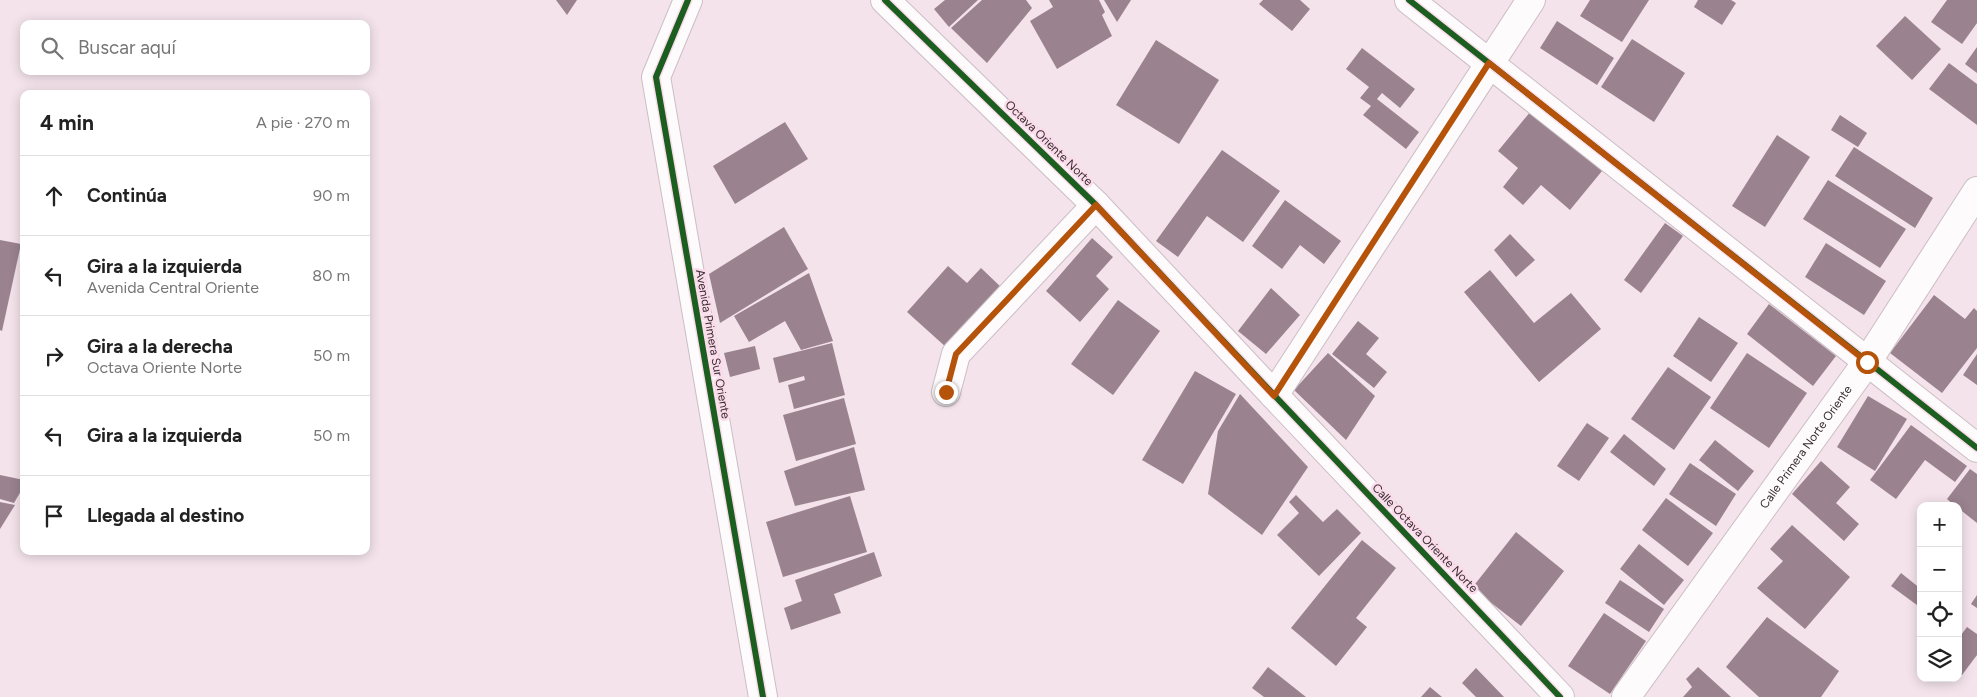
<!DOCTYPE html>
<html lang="es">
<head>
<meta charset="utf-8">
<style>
  body { margin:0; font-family:Figtree,sans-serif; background:#f2f2f2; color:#222 }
  .controls { position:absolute; right:15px; bottom:15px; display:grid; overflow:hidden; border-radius:10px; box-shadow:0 2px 12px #0003 }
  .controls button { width:45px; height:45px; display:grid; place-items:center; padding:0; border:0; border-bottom:1px solid #e0e0e0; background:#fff; color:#222; font:25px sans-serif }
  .stop { position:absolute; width:15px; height:15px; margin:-11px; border:4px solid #b45309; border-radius:50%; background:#fff }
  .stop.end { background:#b45309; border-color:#fff; box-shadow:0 1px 5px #0008 }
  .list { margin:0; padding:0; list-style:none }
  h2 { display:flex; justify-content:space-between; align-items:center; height:65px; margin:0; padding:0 20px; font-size:21px }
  h2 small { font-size:16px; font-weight:400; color:#767676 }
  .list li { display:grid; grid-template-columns:32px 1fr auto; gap:15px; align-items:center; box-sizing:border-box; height:80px; padding:0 20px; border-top:1px solid #e0e0e0 }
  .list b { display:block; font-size:19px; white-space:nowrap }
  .list p { margin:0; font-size:16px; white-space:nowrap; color:#767676 }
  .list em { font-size:16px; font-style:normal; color:#767676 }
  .icon { flex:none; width:28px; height:28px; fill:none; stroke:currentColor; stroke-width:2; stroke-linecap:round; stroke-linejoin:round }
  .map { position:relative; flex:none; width:1977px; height:697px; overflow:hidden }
  .search { position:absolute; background:#fff; box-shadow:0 2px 12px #0003; left:20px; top:20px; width:350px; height:55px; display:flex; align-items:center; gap:12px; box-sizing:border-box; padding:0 18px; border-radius:10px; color:#767676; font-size:19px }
  .panel { position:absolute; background:#fff; box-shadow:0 2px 12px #0003; left:20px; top:90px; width:350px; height:465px; border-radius:10px }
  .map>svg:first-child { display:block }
  .building { fill:#9a838f }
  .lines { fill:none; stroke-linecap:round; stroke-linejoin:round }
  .minor-casing { stroke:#cbbec4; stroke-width:30 }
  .minor { stroke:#fdfbfc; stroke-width:28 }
  .cycleway-casing { stroke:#fbdcea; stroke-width:9 }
  .cycleway { stroke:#1b5e20; stroke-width:6 }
  .route { stroke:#b45309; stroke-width:6 }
  .labels { text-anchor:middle; stroke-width:5; stroke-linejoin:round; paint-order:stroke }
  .street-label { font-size:12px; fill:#382c32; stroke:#fbdcea }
</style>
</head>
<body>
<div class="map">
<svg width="1977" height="697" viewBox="0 0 1977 697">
  <rect width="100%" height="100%" fill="#f4e3eb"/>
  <g class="building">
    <polygon points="556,0 577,0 567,15"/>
    <polygon points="945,0 978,0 949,27 934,9"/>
    <polygon points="982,0 1026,0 1032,8 987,63 951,28"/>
    <polygon points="1049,0 1099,0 1105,12 1102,15 1112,36 1057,69 1030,21 1053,7"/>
    <polygon points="1104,0 1131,0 1117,22"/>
    <polygon points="1263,0 1300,0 1310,9 1292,31 1259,4"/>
    <polygon points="1590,0 1649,0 1622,42 1580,16"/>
    <polygon points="1698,0 1731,0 1736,3 1722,25 1694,7"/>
    <polygon points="1947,0 1977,0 1977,23 1962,44 1931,22"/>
    <polygon points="1905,16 1941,49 1912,80 1876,46"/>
    <polygon points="1557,21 1614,58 1597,85 1540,48"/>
    <polygon points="1632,39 1685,73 1654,122 1601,87"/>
    <polygon points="1156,40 1219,80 1179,144 1116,105"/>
    <polygon points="1977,47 1977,73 1965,64"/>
    <polygon points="1362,48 1415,89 1400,108 1382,93 1377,99 1419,132 1406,149 1363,115 1371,106 1360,98 1369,87 1346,69"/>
    <polygon points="1949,63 1977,84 1977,125 1929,89"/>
    <polygon points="1531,111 1602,171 1570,210 1541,185 1523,205 1503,187 1518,168 1498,151"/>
    <polygon points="1840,115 1867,133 1858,147 1831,130"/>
    <polygon points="785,122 808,159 735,204 713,166"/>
    <polygon points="1777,135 1810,157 1765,227 1732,206"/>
    <polygon points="1854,147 1933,198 1915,228 1835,176"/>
    <polygon points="1222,150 1280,191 1243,242 1207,216 1178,257 1156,241"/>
    <polygon points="1828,180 1906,229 1880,268 1803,219"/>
    <polygon points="1285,200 1341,241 1324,264 1300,245 1282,269 1252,246"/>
    <polygon points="1665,223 1683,236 1641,293 1624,280"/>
    <polygon points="784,227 808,269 720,323 709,274"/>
    <polygon points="1510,234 1535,260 1516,277 1494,250"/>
    <polygon points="1092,238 1113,257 1096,276 1109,289 1080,322 1046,291"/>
    <polygon points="0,240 21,244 2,331 0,330"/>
    <polygon points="1826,243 1886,281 1864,315 1805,277"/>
    <polygon points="948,266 967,283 981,268 1002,288 947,348 907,312"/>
    <polygon points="1490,270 1534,323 1571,293 1601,329 1539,382 1464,292"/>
    <polygon points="809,273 833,341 801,350 785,321 749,342 734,316"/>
    <polygon points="1271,288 1300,315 1266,354 1238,331"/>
    <polygon points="1934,295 1965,319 1974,308 1977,311 1977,348 1942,393 1890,353"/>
    <polygon points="1118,300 1160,331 1113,395 1071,364"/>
    <polygon points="1769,304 1836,356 1813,386 1747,334"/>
    <polygon points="1699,317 1738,343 1711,382 1673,356"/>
    <polygon points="1358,321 1379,338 1366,354 1387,372 1374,388 1332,354"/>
    <polygon points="832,343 845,395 794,409 788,385 805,380 804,376 779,383 773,358"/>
    <polygon points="755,346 760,369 730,377 724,353"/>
    <polygon points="1328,353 1375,396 1346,440 1294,390"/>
    <polygon points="1747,353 1807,393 1769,448 1710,408"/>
    <polygon points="1977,354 1977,385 1963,375"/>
    <polygon points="1668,367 1711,397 1674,450 1631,419"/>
    <polygon points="1195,371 1236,394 1183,484 1142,460"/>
    <polygon points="1240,394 1308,467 1262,535 1208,494 1218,431"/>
    <polygon points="1868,396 1907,419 1875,471 1837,447"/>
    <polygon points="844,398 856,444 796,461 783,415"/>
    <polygon points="1587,423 1609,438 1579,481 1557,466"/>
    <polygon points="1911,425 1967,466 1955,482 1925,460 1896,499 1870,480"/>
    <polygon points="1624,434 1666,469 1654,486 1610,452"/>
    <polygon points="1715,440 1754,471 1738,491 1699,460"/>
    <polygon points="854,447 865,490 795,506 784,471"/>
    <polygon points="1821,461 1850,487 1836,503 1859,524 1844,541 1792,494"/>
    <polygon points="1690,463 1736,494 1716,526 1669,494"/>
    <polygon points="1970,469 1977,474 1977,523 1958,508 1958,506 1955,506 1947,499"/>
    <polygon points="0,475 24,480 24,486 14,503 0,499"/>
    <polygon points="1296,495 1323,522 1337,509 1361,533 1319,576 1277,535 1299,513 1289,502"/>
    <polygon points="850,496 867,552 783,577 766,522"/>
    <polygon points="1666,498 1713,533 1688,566 1642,530"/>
    <polygon points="0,502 15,505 0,529"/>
    <polygon points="1792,525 1850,577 1805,629 1757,588 1783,561 1770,549"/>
    <polygon points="1516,532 1564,571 1521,626 1472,588"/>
    <polygon points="1362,540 1396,568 1356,618 1367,627 1336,666 1291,628"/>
    <polygon points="1639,544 1684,580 1664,605 1620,569"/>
    <polygon points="874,552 882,576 834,594 841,613 791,630 784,608 802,601 795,580"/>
    <polygon points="1901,573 1921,589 1921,608 1891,586"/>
    <polygon points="1620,580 1664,609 1649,632 1605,603"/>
    <polygon points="1977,595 1977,608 1971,604"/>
    <polygon points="1604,613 1646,641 1610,694 1568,666"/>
    <polygon points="1767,617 1839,671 1821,697 1759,697 1726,667"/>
    <polygon points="1967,627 1977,634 1977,655 1962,675 1958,672 1958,639"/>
    <polygon points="1268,667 1306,697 1264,697 1252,688"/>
    <polygon points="1698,667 1731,697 1683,697 1692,687 1686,679"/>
    <polygon points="1476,668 1504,697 1476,697 1462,683"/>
    <polygon points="1430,687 1442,697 1421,697"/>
  </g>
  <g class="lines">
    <defs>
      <g id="minor">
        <polyline points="688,0 656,77 763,697"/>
        <polyline points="885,0 1096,205 1274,395 1560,697"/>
        <polyline points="1409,0 1977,448"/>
        <polyline points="946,392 956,354 1096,205"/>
        <polyline points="1274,395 1531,0"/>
        <path id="s1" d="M 1626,697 L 1867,362 L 1977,191"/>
      </g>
    </defs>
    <use href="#minor" class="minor-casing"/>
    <use href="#minor" class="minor"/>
    <defs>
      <g id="cycleway">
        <polyline points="688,0 656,77 763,697"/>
        <polyline points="885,0 1096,205 1274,395 1560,697"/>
        <polyline points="1409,0 1977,448"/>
      </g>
    </defs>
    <use href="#cycleway" class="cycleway-casing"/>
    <use href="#cycleway" class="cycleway"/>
  </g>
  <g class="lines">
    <polyline class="route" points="946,392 956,354 1096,205 1274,396 1489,63 1867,362"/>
  </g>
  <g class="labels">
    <g class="street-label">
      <text transform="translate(1049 143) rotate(44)" y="4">Octava Oriente Norte</text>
      <text transform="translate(713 344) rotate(80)" y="4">Avenida Primera Sur Oriente</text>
      <text dy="4" stroke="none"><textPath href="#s1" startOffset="308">Calle Primera Norte Oriente</textPath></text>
      <text transform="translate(1425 538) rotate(46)" y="4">Calle Octava Oriente Norte</text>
    </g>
  </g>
</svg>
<div class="controls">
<button>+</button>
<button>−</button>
<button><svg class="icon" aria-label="locate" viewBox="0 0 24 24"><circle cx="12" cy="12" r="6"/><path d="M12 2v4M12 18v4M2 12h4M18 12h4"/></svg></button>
<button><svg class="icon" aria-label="layers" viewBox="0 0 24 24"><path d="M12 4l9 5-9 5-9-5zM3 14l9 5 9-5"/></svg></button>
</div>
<div class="stop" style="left:1867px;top:362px"></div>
<div class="stop end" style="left:946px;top:392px"></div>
<div class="search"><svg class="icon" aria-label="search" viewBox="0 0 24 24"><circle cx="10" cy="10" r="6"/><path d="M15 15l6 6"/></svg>Buscar aquí</div>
<section class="panel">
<h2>4 min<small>A pie · 270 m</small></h2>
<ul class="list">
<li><svg class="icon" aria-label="ahead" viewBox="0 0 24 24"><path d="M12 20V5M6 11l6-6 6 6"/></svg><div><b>Continúa</b></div><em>90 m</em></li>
<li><svg class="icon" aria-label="left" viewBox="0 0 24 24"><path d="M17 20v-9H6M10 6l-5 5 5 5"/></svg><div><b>Gira a la izquierda</b><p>Avenida Central Oriente</p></div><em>80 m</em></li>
<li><svg class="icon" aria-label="right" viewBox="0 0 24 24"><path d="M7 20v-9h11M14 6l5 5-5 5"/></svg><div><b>Gira a la derecha</b><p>Octava Oriente Norte</p></div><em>50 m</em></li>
<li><svg class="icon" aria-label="left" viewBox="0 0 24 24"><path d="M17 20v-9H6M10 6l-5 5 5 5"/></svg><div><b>Gira a la izquierda</b></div><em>50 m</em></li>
<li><svg class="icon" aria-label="arrive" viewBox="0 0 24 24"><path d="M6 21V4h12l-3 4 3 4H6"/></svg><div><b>Llegada al destino</b></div></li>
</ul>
</section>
</div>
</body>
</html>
